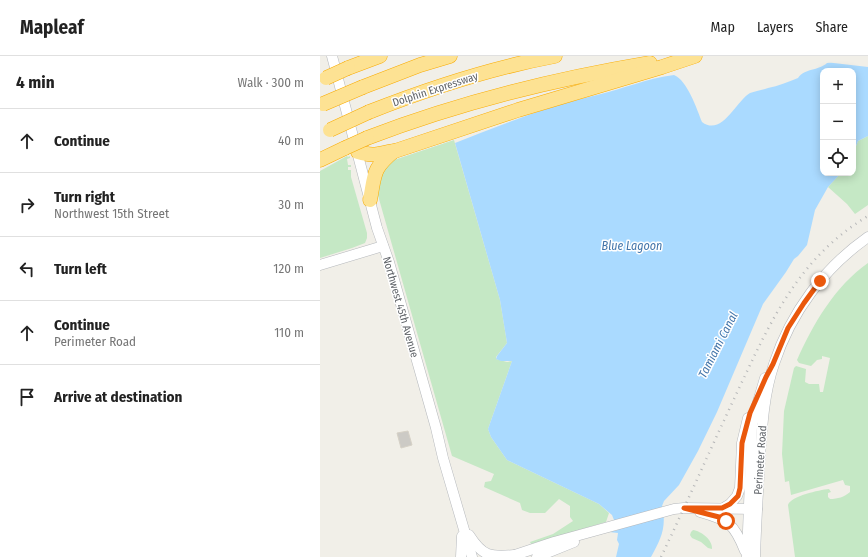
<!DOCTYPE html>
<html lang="en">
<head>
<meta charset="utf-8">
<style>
  body { margin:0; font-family:"Fira Sans Condensed",sans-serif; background:#f2f2f2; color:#222 }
  .controls { position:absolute; right:12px; top:12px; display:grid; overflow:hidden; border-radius:8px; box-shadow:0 2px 10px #0003 }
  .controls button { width:36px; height:36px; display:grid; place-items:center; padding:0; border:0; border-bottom:1px solid #e0e0e0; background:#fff; color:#222; font:20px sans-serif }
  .stop { position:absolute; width:12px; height:12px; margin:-9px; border:3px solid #ea580c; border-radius:50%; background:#fff }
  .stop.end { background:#ea580c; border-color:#fff; box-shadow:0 1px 4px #0008 }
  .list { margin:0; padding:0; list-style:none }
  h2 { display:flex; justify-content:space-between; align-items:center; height:52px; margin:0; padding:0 16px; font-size:17px }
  h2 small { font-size:13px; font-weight:400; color:#767676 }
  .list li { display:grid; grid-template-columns:26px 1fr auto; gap:12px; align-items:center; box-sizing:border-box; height:64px; padding:0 16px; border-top:1px solid #e0e0e0 }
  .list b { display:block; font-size:15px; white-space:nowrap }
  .list p { margin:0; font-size:13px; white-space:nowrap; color:#767676 }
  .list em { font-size:13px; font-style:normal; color:#767676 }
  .icon { flex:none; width:22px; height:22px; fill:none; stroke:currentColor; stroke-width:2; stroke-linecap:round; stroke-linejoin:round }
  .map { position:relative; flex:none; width:548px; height:501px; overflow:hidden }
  header { display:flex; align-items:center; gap:24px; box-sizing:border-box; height:56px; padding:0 20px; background:#fff; border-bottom:1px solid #e0e0e0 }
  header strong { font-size:19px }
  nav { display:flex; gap:22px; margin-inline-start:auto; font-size:14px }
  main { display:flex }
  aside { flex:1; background:#fff }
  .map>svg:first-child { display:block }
  .green { fill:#c5e8c5 }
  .water { fill:#aadaff }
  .pier { fill:#f1efe8 }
  .building { fill:#cccac5; stroke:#d6d1c6 }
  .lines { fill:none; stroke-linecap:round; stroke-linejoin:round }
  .minor-casing { stroke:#b5b8bc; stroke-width:11 }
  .highway-casing { stroke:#f9ab00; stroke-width:15 }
  .minor { stroke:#fff; stroke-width:10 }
  .highway { stroke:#fde293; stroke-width:14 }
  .rail { stroke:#b6b7b8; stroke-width:2.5; stroke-dasharray:1 5; stroke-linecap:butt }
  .highway-bridge-casing { stroke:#f9ab00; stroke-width:15; stroke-linecap:butt }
  .highway-bridge { stroke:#fde293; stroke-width:14 }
  .route { stroke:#ea580c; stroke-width:5 }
  .labels { text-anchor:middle; stroke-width:3; stroke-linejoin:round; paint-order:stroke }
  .street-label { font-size:11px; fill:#5f6368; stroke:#fff }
  .water-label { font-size:12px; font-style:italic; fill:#4174aa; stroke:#fff }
</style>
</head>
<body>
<header>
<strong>Mapleaf</strong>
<nav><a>Map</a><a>Layers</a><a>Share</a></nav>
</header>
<main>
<aside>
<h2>4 min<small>Walk · 300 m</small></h2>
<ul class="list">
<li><svg class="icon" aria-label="ahead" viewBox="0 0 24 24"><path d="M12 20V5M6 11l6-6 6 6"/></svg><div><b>Continue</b></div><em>40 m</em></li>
<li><svg class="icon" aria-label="right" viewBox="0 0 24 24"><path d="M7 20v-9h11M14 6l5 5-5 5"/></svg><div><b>Turn right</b><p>Northwest 15th Street</p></div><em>30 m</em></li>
<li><svg class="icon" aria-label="left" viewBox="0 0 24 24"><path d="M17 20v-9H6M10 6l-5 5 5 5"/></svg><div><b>Turn left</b></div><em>120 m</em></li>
<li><svg class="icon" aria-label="ahead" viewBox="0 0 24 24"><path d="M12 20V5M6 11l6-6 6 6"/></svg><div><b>Continue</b><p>Perimeter Road</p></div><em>110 m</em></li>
<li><svg class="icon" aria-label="arrive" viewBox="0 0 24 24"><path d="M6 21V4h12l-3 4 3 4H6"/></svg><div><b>Arrive at destination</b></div></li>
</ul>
</aside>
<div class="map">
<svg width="548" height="501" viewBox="0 0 548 501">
  <rect width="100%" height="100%" fill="#f1efe8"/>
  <g class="green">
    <polygon points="548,80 548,149 535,158 527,148 508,131 521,117 533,117 533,112 535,109 533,98 538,85"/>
    <polygon points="134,84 180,244 187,287 176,301 176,303 187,306 192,305 168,373 171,381 187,404 279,448 289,457 286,466 211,488 210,486 233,478 253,465 250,461 250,450 239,443 225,457 210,457 202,454 200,447 164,431 165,426 171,425 174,418 132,400 57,136 61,117 74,104"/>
    <polygon points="27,100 28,101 30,100 30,102 27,103 28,109 31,109 31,111 28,111 28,114 31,114 31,121 47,177 47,182 45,187 32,192 0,202 0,115"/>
    <path d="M 548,207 L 548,501 L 475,501 L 468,449 C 471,440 499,434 509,433 L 511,436 L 508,437 L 508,441 L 510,443 C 518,443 524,441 530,436 L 530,430 L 525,429 L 523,424 L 471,439 L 469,425 L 465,426 L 462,398 L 464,355 L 474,312 L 476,310 L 486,313 L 485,326 L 489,328 L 499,328 L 500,336 L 503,336 L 510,302 L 502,300 L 502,303 L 497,304 L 491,310 L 479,307 L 477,304 C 493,268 515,230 548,207 Z"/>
    <path d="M 373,474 C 381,475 393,484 392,493 L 388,492 L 381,486 L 372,482 L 370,479 L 371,476 Z"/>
  </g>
  <path class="water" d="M 548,0 L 548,80 L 538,85 L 533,98 L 535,109 L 533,112 L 533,15 L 503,15 L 503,117 L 521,117 L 508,131 L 495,154 L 487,189 L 478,200 L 474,203 L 466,216 L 443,248 L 397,356 L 378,395 L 359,429 L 344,445 L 342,450 C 347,471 341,483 331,501 L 296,501 L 299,488 L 297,484 L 298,477 L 289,476 L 298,474 L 292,459 L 279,448 L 187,404 L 171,381 L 168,373 L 192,305 L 181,305 L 176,303 L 177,300 L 187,287 L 180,244 L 135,87 C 181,69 228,50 277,39 C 303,33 328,22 354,19 C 367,24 377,53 382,66 C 402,81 416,45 430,37 C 436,35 442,34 448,32 C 458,30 468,26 478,22 C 485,12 498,15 507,7 Z"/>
  <polygon class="pier" points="515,0 548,0 548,11 505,6 513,4"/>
  <polygon class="building" points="88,375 92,389 81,392 77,377"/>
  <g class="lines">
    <defs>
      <g id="minor">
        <polyline points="12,0 57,172 69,206 116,372 123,402 152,501"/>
        <polyline points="0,209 63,190"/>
        <polyline points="402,453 410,448 417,440 420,432 422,387 428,362"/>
        <path d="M 380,456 C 408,464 414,467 425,495"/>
        <path d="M 149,479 C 163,501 170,501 195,499"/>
        <polyline points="141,501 142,480"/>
        <polyline points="189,501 234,486 354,453 364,452 437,453"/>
        <polyline points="217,501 254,486"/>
        <polyline points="427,501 432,371 435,356 445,322"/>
        <path d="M 435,501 C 436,468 438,434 440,401 C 442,370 444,337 454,308 C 471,256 504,212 548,181"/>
      </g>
      <g id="highway">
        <polyline points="28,12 60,0"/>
        <polyline points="43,31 100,9 130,0"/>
        <path d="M 49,56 C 110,32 171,12 235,0"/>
        <path d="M 47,82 C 138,47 234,23 330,7"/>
        <path d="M 38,96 C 56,101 58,97 75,95 L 198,54 L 342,11 L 375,0"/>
        <polyline points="0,104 25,92"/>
        <path d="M 50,144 C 55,118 52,113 74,95"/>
      </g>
    </defs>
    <use href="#minor" class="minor-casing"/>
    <use href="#highway" class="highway-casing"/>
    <use href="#minor" class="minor"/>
    <use href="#highway" class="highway"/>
    <path class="rail" d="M 341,501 C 366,449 389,396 414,343 C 448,271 476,203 548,160"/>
    <defs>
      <g id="highway-bridge">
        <polyline points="6,22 28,12"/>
        <polyline points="3,48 43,31"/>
        <polyline points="10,74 49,56"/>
        <polyline points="25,92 47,82"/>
      </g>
    </defs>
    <use href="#highway-bridge" class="highway-bridge-casing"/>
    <use href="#highway-bridge" class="highway-bridge"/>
  </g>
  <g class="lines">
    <polyline class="route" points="406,465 399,461 364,452 402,452 410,448 418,440 420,432 422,387 430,357 446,321 453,308 468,272 484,247 500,225"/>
  </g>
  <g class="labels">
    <g class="street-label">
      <text transform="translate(115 33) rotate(-18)" y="4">Dolphin Expressway</text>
      <text transform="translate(81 251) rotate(74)" y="4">Northwest 45th Avenue</text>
      <text transform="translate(440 404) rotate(-86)" y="4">Perimeter Road</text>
    </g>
    <g class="water-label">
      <text x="312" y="194">Blue Lagoon</text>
      <text transform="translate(398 289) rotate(-63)" y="4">Tamiami Canal</text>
    </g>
  </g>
</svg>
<div class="controls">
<button>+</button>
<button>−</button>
<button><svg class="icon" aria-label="locate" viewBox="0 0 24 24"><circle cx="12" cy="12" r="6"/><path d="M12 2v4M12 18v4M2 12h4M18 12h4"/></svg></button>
</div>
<div class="stop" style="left:406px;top:465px"></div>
<div class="stop end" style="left:500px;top:225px"></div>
</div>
</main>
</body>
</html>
